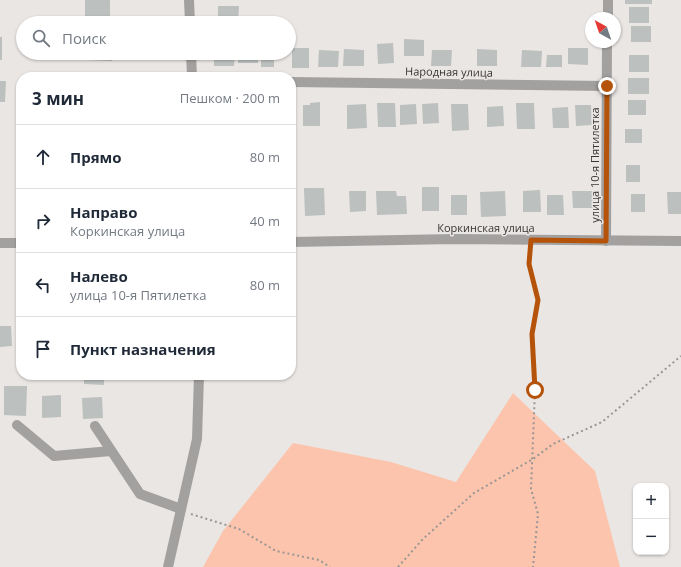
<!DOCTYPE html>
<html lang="ru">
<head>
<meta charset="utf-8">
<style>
  body { margin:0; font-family:"Open Sans",sans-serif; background:#f6f6f7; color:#1f2937 }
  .controls { position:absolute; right:12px; bottom:12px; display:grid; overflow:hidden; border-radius:8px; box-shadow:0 1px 3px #0004 }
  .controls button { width:36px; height:36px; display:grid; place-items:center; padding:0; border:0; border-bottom:1px solid #e0e1e3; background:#fff; color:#1f2937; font:20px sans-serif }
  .compass { position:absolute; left:585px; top:12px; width:36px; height:36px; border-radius:50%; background:#fff; box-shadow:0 1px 3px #0004; rotate:320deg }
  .stop { position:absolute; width:12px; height:12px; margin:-9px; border:3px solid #b45309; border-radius:50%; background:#fff }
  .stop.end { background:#b45309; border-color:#fff; box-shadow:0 1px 4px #0008 }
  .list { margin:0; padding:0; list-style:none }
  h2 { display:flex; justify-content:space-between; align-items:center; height:52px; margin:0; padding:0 16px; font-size:17px }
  h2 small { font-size:13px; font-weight:400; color:#747a83 }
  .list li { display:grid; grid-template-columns:26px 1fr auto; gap:12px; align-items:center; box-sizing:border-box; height:64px; padding:0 16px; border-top:1px solid #e0e1e3 }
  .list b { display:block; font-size:15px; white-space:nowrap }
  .list p { margin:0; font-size:13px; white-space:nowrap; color:#747a83 }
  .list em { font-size:13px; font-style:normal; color:#747a83 }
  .icon { flex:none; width:22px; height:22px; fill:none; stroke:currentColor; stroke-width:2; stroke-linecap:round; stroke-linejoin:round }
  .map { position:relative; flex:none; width:681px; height:567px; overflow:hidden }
  .search { position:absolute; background:#fff; box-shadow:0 1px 3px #0004; left:16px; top:16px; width:280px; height:44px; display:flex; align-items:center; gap:10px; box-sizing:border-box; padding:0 14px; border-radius:22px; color:#747a83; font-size:15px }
  .panel { position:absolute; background:#fff; box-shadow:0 1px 3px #0004; left:16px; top:72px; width:280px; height:308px; border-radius:16px }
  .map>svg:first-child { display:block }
  .green { fill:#fcc4ac }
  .building { fill:#bcc0be }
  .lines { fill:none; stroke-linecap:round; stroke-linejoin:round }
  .path { stroke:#999695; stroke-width:2; stroke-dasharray:2 3; stroke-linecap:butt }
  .minor { stroke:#a3a1a0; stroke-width:10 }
  .route { stroke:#b45309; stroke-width:5 }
  .labels { text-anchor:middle; stroke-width:3; stroke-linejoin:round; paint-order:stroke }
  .street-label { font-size:11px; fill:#383635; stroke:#eae6e4 }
</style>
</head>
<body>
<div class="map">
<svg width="681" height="567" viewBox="0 0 681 567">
  <rect width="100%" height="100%" fill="#eae6e4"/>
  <polygon class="green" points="513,393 595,471 620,567 203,567 223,531 293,443 391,462 456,482"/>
  <g class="building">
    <rect x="85" y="0" width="25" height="18"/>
    <rect x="625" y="0" width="27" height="4"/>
    <polygon points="218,6 239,6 238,22 218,22"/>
    <rect x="629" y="7" width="20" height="16"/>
    <rect x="631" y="26" width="20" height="16"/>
    <rect x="0" y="37" width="2" height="23"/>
    <polygon points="404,39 424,40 424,56 404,56"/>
    <polygon points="393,43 394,63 378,64 377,44"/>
    <rect x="292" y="48" width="17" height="20"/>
    <polygon points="568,48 588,48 588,65 568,64"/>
    <polygon points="344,49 364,50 364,66 343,66"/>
    <polygon points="477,49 497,50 497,66 477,66"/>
    <polygon points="319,50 339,51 338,67 318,67"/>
    <polygon points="432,50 452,50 451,66 431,66"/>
    <polygon points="522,50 542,51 541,67 521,67"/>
    <polygon points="87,53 112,53 112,61 87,60"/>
    <polygon points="214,53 235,53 234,66 214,66"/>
    <rect x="238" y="53" width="20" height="10"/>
    <rect x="261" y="53" width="13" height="14"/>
    <polygon points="547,55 562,55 562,67 546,67"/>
    <rect x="629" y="55" width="20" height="17"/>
    <rect x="628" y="78" width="21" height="16"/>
    <polygon points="0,81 6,81 5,102 0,102"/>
    <rect x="628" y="100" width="18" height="15"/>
    <polygon points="320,102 320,126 303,126 303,105 310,105 310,103"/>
    <polygon points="377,103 395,103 396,127 378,127"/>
    <polygon points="438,103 439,123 423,124 422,104"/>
    <polygon points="516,103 534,103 535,129 517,129"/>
    <polygon points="366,104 367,128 347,129 347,105"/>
    <polygon points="416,104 417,124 400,125 400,105"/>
    <polygon points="451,104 468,104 469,130 452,131"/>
    <polygon points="575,105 591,105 592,125 576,126"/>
    <polygon points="291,106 293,106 294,126 291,126"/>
    <polygon points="503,106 504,126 487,127 487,107"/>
    <polygon points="568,107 569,128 553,128 552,108"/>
    <rect x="625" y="129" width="17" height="14"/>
    <rect x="626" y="165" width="14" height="17"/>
    <rect x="422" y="187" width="17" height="24"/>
    <polygon points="304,188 324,188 325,215 305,216"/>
    <polygon points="540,190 541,212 523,212 523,191"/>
    <polygon points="349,191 366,191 366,211 350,212"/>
    <polygon points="376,191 396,191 397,196 406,196 407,214 377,215"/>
    <polygon points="505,191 506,216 481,217 480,192"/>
    <polygon points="572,191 593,191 593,208 573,208"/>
    <polygon points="667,192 681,192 681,214 668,214"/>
    <rect x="631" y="194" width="14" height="18"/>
    <rect x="451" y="195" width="16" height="20"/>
    <polygon points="547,195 563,195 564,215 547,215"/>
    <polygon points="0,326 11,326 12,346 0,347"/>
    <polygon points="84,375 104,375 104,385 84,384"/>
    <polygon points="4,386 27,386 26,416 4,415"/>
    <polygon points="61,395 61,417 42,418 42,396"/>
    <polygon points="102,397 103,418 83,419 82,398"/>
  </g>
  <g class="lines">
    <g class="path">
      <polyline points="530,249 529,264 538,300 532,334 535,390 531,489 538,514 533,567"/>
      <polyline points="191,514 239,529 276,551 319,560 330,567"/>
      <polyline points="398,567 423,539 474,493 533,459 553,444 602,422 681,356"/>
    </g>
    <g class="minor">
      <polyline points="189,0 190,23"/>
      <polyline points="608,18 608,0"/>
      <polyline points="191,53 192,77"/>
      <polyline points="291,82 607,86"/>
      <polyline points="606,241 607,42"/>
      <polyline points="291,242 455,239 681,241"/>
      <polyline points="0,243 21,243"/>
      <polyline points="17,425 54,456 111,451"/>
      <polyline points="95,426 140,494 181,509"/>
      <polyline points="168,567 197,439 199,375"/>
    </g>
  </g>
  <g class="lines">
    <polyline class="route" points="535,390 532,334 538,300 529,264 531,240 606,241 607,86"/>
  </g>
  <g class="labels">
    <g class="street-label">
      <text transform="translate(449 72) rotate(1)" y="4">Народная улица</text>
      <text transform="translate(595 165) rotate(-90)" y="4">улица 10-я Пятилетка</text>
      <text x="486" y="232">Коркинская улица</text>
    </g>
  </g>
</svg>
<div class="controls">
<button>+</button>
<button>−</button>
</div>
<svg class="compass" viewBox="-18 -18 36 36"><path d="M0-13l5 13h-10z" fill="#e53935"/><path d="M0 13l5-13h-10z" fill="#747a83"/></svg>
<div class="stop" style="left:535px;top:390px"></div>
<div class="stop end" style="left:607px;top:86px"></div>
<div class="search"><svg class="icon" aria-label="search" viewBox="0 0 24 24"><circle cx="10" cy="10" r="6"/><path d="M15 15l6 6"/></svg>Поиск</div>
<section class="panel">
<h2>3 мин<small>Пешком · 200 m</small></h2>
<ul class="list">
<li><svg class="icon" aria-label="ahead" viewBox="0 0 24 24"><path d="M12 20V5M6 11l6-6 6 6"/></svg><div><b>Прямо</b></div><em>80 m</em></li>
<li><svg class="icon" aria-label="right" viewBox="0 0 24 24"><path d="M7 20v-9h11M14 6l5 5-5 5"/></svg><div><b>Направо</b><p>Коркинская улица</p></div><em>40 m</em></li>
<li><svg class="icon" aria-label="left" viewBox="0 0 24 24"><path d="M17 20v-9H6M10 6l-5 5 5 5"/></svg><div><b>Налево</b><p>улица 10-я Пятилетка</p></div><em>80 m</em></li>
<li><svg class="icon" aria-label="arrive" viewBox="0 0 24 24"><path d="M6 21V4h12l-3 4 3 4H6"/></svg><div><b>Пункт назначения</b></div></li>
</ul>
</section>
</div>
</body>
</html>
